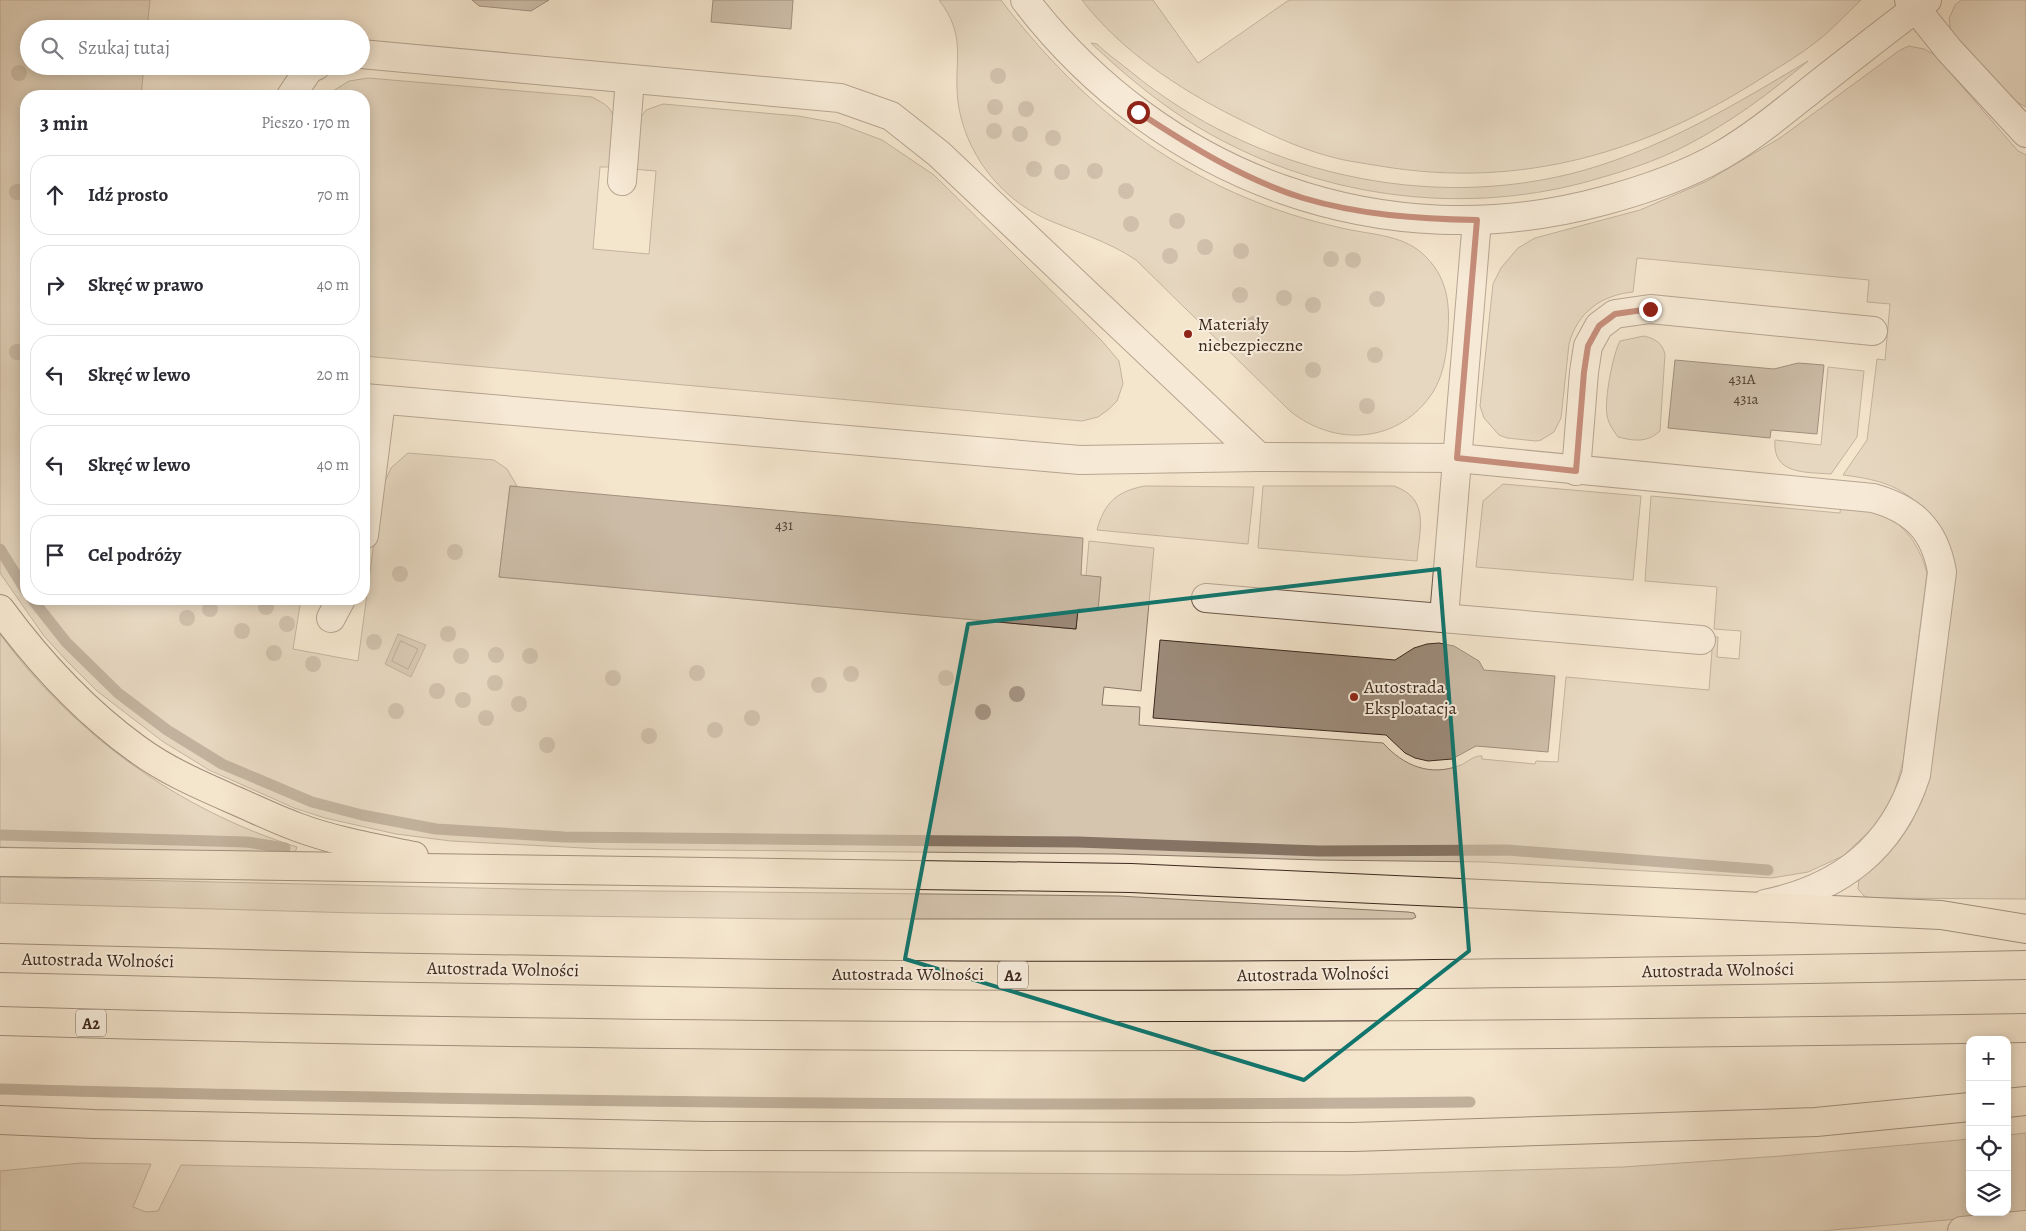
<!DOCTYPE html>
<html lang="pl">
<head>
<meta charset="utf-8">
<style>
  body { margin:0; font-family:Alegreya,serif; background:#f7f7f7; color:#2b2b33 }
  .controls { position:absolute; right:15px; bottom:15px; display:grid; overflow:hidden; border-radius:10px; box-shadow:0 2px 12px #0003 }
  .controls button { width:45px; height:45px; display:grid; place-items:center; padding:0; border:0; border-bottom:1px solid #e1e1e2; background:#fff; color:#2b2b33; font:25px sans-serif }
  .stop { position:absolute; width:15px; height:15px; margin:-11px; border:4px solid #8f2418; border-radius:50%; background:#fff }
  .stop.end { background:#8f2418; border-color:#fff; box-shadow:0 1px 5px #0008 }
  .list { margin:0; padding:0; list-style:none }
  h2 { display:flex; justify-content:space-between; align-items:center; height:65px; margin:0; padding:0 20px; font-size:21px }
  h2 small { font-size:16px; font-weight:400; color:#7c7c81 }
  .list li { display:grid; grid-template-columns:32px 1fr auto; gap:15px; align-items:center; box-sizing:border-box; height:80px; margin:0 10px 10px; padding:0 10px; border:1px solid #e1e1e2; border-radius:20px }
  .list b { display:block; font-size:19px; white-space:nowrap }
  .list em { font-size:16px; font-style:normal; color:#7c7c81 }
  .icon { flex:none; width:28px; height:28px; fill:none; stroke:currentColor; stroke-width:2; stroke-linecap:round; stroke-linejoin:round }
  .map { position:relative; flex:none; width:2026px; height:1231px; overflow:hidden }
  .search { position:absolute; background:#fff; box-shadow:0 2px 12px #0003; left:20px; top:20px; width:350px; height:55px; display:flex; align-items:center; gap:12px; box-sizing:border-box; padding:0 18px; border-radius:28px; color:#7c7c81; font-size:19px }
  .panel { position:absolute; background:#fff; box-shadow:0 2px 12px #0003; left:20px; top:90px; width:350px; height:515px; border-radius:20px }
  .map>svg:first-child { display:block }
  .green { fill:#d5c5af; stroke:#897666 }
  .water { fill:#b6a591; stroke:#867363 }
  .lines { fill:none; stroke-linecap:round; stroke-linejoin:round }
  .shore { stroke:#7a6657; stroke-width:1 }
  .stream { stroke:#867363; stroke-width:11 }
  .building { fill:#9c8a79; stroke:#3d281d }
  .minor-casing { stroke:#6b5749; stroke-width:30 }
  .highway-casing { stroke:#3d281d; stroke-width:30 }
  .minor { stroke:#f8eede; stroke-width:28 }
  .highway { stroke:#f4e5cd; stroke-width:28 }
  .tree { fill:#a49281 }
  .route { stroke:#8f2418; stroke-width:6 }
  .marked { fill:none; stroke:#0f766e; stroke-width:4; stroke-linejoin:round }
  .poi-dot { fill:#8f2418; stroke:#f8eede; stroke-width:2 }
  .labels { text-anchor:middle; stroke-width:4; stroke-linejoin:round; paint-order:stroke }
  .number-label { font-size:15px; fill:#554034 }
  .shield { fill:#f8eede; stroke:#756357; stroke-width:1 }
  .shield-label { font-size:16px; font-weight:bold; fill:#3d281d }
  .poi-label { font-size:18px; fill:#3d281d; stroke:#f8eede; text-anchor:start }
  .street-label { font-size:18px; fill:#3d281d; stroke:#f8eede }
</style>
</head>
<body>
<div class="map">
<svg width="2026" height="1231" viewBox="0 0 2026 1231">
  <rect width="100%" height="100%" fill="#f4e5cd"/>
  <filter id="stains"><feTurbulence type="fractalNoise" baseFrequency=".004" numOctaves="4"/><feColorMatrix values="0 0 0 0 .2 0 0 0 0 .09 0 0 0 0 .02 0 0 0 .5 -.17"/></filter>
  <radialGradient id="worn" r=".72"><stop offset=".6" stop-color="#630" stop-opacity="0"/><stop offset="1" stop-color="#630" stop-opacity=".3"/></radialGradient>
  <g class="green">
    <path d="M 0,0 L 150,0 L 147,29 L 29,29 L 29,66 L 144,66 L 141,96 L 26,96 L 26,599 L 301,599 L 293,649 L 358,661 L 381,490 L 391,468 L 408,453 L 494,460 L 507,469 L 517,486 L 510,486 L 499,577 L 1076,629 L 1078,609 L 1098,610 L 1101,577 L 1086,576 L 1089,541 L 1154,548 L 1141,691 L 1104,687 L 1102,705 L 1140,707 L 1139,725 L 1383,743 C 1404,766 1430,777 1461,765 C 1467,762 1475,755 1482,756 L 1482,759 L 1535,764 L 1536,761 L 1558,762 L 1566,677 L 1709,690 L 1713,637 L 1718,637 L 1717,657 L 1739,659 L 1741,631 L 1714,629 L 1717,587 L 1645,581 L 1651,496 L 1840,513 L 1841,503 C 1887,507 1915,529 1927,573 L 1903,762 L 1893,797 L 1875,826 L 1843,856 L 1808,872 L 1772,878 L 1485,862 L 1319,860 L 1115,854 L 603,849 L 451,841 L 396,834 L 325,818 L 294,808 L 209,770 L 162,741 L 97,691 L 67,661 L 44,636 L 0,573 Z"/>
    <path d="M 939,0 L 1001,0 C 1078,101 1169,175 1290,214 C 1308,220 1328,225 1346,229 C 1374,235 1405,235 1426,257 C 1451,282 1450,312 1447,345 C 1445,362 1442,377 1433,392 C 1400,443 1336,448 1290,411 L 1136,260 C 1108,241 1076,232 1046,219 C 1000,198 965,153 958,102 C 953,60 968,38 939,0 Z"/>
    <path d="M 1082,0 L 1153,0 L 1198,63 L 1289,0 L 1861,0 C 1846,14 1832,30 1816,42 C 1801,54 1784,64 1768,74 C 1649,152 1522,190 1380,166 C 1363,163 1344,161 1328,156 C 1295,147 1265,132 1235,117 C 1179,89 1120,50 1082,0 Z"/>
    <polygon points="1961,0 2026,0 2026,107 1997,91 1951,35 1949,19 1955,5"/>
    <path d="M 1091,43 L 1097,44 C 1107,54 1119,62 1130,71 C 1253,173 1430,214 1585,170 C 1665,147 1736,104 1808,61 C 1770,93 1731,122 1687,145 C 1655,162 1621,172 1586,182 C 1456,217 1313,196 1198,127 C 1158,103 1124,74 1091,43 Z"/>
    <path d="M 1909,46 L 1924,49 L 1935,55 L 2018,151 L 2026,155 L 2026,899 L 1871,898 L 1864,896 L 1858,889 L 1859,880 L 1896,845 L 1910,825 L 1922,800 L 1932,751 L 1954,591 L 1954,576 L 1931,517 C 1904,486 1882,480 1843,475 L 1867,440 L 1877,359 L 1885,360 L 1890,304 L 1867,302 L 1869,280 L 1637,258 L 1633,292 C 1601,295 1577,313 1569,344 L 1561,418 L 1554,432 L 1541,440 L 1536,441 L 1507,438 L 1499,435 L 1484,418 L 1480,406 L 1493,284 L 1501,268 L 1518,248 L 1535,238 L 1640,210 L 1707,181 L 1780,138 L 1900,50 Z"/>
    <path d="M 368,78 L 592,97 C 597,100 604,103 608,107 C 621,121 616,152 609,167 L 600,167 L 593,249 L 649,254 L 656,171 L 632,169 L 638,121 L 646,110 L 663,104 L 798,116 L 837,123 L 882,140 L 934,175 L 1102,341 L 1119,361 L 1123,384 L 1117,401 L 1109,409 L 1098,417 L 1082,421 L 364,356 L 364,96 L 325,96 L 349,81 Z"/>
    <path d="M 1644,336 C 1656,339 1662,343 1665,354 L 1660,431 C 1647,443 1634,441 1618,437 C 1613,430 1608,423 1607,415 C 1604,400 1613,354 1620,341 Z"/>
    <path d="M 1828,367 L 1864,371 L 1857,437 L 1831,474 C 1806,472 1772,475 1775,440 L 1821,445 Z"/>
    <polygon points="1503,484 1641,496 1633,580 1476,567 1483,501"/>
    <path d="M 1145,486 L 1254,487 L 1248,544 L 1097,530 C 1104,503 1117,491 1145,486 Z"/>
    <path d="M 1263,486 L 1394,486 C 1431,499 1419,530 1417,561 L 1258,548 Z"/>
    <path d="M 0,634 C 73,734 179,810 297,847 L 294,855 L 0,847 Z"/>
    <polygon points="0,877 562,890 1118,896 1408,912 1414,913 1416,917 1412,919 788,919 357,913 0,903"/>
    <polygon points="2026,1133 2026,1213 1822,1231 0,1231 0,1171 81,1163 151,1164 133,1207 146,1212 158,1211 181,1165 429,1170 1346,1175 1623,1167 1781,1156 1970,1139 1970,1212 2007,1212 2007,1135"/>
  </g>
  <polygon class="water" points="398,634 426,645 411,677 385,664"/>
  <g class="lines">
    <polygon class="shore" points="401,641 418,649 408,669 392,661"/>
    <g class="stream">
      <polyline points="0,549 26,591"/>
      <polyline points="32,599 66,642 118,693 167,730 222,764 312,802 362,815 436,829 564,837 1078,842 1319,851 1507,850 1768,870"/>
      <polyline points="0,835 247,842 285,848"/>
      <path d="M 0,1089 C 126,1093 251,1095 377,1097 C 741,1104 1106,1106 1470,1102"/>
    </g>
  </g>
  <g class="building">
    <polygon points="472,0 549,0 531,11 479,6"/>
    <polygon points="713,0 793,0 791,29 711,22"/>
    <polygon points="1675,360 1774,369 1798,363 1824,365 1817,434 1771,430 1770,438 1668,428"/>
    <polygon points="510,486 1083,538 1081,575 1101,577 1098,610 1078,609 1076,629 499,577"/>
    <polygon points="1160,640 1395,660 1414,648 1427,644 1439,643 1454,646 1479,661 1484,670 1555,676 1548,752 1476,746 1452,759 1428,761 1415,758 1405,753 1386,735 1153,718"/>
  </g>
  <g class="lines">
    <defs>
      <g id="minor">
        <path d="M 1025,0 C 1162,179 1385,260 1603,201 C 1644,190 1683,177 1720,156 C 1753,137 1782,113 1812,89 C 1850,59 1888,29 1927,0"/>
        <polyline points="1909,0 1949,50 2026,133"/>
        <polyline points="361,54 840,98 891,116 939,154 1259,457"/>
        <polyline points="291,96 309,69 316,66"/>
        <polyline points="622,181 630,79"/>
        <path d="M 364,398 L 1080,460 L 1259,457 L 1457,458 L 1873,498 C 1913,509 1935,530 1942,572 L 1916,775 C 1892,849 1840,888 1765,904"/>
        <polyline points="1576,471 1584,372 1588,346 1599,326 1615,314 1650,309 1873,331"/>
        <polyline points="364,535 381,401"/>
        <polyline points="1206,598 1701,640"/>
        <polyline points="1444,617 1477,220"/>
        <polyline points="331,618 341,599"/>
        <polyline points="1962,1231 2026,1225"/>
      </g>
      <g id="highway">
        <path d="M 0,609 C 39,662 83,710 137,749 C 167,771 200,785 234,800 C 255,809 275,819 297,827 C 334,841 375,848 414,856"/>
        <polyline points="0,862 1131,878 1941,915 2026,929"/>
        <path d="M 0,958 C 261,965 523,971 784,974 C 1198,979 1612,973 2026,965"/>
        <path d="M 0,1021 C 675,1041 1351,1039 2026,1028"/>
        <polyline points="2007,1103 2026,1101"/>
        <polyline points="0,1120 94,1124 706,1136 1353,1137 1816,1122 1970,1107"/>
      </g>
    </defs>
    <use href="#minor" class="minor-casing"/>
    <use href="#highway" class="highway-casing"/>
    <use href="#minor" class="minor"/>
    <use href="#highway" class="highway"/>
  </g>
  <g class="tree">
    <circle cx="19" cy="73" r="8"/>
    <circle cx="998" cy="76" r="8"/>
    <circle cx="995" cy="107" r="8"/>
    <circle cx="1026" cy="109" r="8"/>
    <circle cx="994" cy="131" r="8"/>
    <circle cx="1020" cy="134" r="8"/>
    <circle cx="1053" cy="138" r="8"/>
    <circle cx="1034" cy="169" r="8"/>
    <circle cx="1095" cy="171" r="8"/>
    <circle cx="1062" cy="172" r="8"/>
    <circle cx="1126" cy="191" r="8"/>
    <circle cx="17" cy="192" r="8"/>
    <circle cx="1177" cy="221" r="8"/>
    <circle cx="1131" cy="224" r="8"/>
    <circle cx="1205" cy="247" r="8"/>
    <circle cx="1241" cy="251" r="8"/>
    <circle cx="1170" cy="256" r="8"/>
    <circle cx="1331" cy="259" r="8"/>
    <circle cx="1353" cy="260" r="8"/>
    <circle cx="1240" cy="295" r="8"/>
    <circle cx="1284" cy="298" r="8"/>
    <circle cx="1377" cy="299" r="8"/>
    <circle cx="1313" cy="305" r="8"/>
    <circle cx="1254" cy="324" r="8"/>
    <circle cx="17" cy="352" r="8"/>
    <circle cx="1375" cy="355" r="8"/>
    <circle cx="1313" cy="370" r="8"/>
    <circle cx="1367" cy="406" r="8"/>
    <circle cx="455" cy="552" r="8"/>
    <circle cx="400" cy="574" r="8"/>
    <circle cx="266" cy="607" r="8"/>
    <circle cx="210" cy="609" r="8"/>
    <circle cx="187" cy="618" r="8"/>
    <circle cx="287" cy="624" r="8"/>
    <circle cx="242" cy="631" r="8"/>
    <circle cx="448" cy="634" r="8"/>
    <circle cx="374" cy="642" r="8"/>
    <circle cx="274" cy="653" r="8"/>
    <circle cx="496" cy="655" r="8"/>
    <circle cx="461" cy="656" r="8"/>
    <circle cx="530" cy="656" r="8"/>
    <circle cx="313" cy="664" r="8"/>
    <circle cx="697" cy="673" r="8"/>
    <circle cx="851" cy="674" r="8"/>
    <circle cx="613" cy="678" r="8"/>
    <circle cx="946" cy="678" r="8"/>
    <circle cx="495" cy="683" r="8"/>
    <circle cx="819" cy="685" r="8"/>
    <circle cx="437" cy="691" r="8"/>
    <circle cx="1017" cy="694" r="8"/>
    <circle cx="463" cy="700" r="8"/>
    <circle cx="519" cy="704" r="8"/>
    <circle cx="396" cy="711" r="8"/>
    <circle cx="983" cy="712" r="8"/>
    <circle cx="486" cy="718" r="8"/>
    <circle cx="752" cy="718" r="8"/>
    <circle cx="715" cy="730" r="8"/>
    <circle cx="649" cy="736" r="8"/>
    <circle cx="547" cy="745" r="8"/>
  </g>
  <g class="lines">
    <path class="route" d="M 1138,112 C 1190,146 1243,179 1303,198 C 1360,215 1418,219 1477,220 L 1457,458 L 1576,471 L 1584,372 L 1588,346 L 1599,326 L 1615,314 L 1650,309"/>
  </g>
  <path d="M0 0H2026V1231H0ZM 1439,569 L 1469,951 L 1304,1080 L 905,959 L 968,624 Z" fill="#f4e5cd" fill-opacity=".55" fill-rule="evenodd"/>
  <path class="marked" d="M 1439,569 L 1469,951 L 1304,1080 L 905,959 L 968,624 Z"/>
  <g class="poi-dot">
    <circle cx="1188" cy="334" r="5"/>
    <circle cx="1354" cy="697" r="5"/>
  </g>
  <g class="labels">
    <g class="number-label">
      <text x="1742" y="384">431A</text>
      <text x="1746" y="404">431a</text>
      <text x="784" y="530">431</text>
    </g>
    <g class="shield">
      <rect x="998" y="961.5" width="30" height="27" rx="4"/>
      <rect x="76" y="1009.5" width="30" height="27" rx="4"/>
    </g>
    <g class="shield-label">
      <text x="1013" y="981">A2</text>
      <text x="91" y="1029">A2</text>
    </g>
    <g class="poi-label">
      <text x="1198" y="330">Materiały<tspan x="1198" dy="21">niebezpieczne</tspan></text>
      <text x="1364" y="693">Autostrada<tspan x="1364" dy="21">Eksploatacja</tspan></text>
    </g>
    <g class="street-label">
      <text transform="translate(98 960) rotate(1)" y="6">Autostrada Wolności</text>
      <text transform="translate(503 969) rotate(1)" y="6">Autostrada Wolności</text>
      <text transform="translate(1718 970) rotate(-1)" y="6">Autostrada Wolności</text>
      <text x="908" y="980">Autostrada Wolności</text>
      <text transform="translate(1313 974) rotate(-1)" y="6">Autostrada Wolności</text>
    </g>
  </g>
  <rect width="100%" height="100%" filter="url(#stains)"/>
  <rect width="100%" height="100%" fill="url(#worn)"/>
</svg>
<div class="controls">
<button>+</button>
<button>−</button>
<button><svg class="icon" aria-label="locate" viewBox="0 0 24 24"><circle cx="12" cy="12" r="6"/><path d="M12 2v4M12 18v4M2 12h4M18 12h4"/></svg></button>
<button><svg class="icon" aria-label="layers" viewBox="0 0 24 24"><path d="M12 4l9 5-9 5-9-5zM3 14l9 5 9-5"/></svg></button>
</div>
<div class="stop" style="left:1138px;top:112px"></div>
<div class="stop end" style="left:1650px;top:309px"></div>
<div class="search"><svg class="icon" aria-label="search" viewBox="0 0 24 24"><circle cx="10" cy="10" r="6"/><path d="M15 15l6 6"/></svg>Szukaj tutaj</div>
<section class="panel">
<h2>3 min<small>Pieszo · 170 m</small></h2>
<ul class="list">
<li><svg class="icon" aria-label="ahead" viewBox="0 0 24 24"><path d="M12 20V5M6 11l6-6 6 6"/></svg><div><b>Idź prosto</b></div><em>70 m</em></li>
<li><svg class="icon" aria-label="right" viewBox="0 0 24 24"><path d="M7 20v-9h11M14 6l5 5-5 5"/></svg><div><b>Skręć w prawo</b></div><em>40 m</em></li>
<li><svg class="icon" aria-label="left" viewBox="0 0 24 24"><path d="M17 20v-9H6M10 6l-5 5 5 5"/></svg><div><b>Skręć w lewo</b></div><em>20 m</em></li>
<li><svg class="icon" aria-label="left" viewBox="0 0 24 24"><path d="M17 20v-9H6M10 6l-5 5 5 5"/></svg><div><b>Skręć w lewo</b></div><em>40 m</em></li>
<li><svg class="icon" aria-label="arrive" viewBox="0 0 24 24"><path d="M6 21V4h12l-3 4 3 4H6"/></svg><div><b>Cel podróży</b></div></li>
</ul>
</section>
</div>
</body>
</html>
